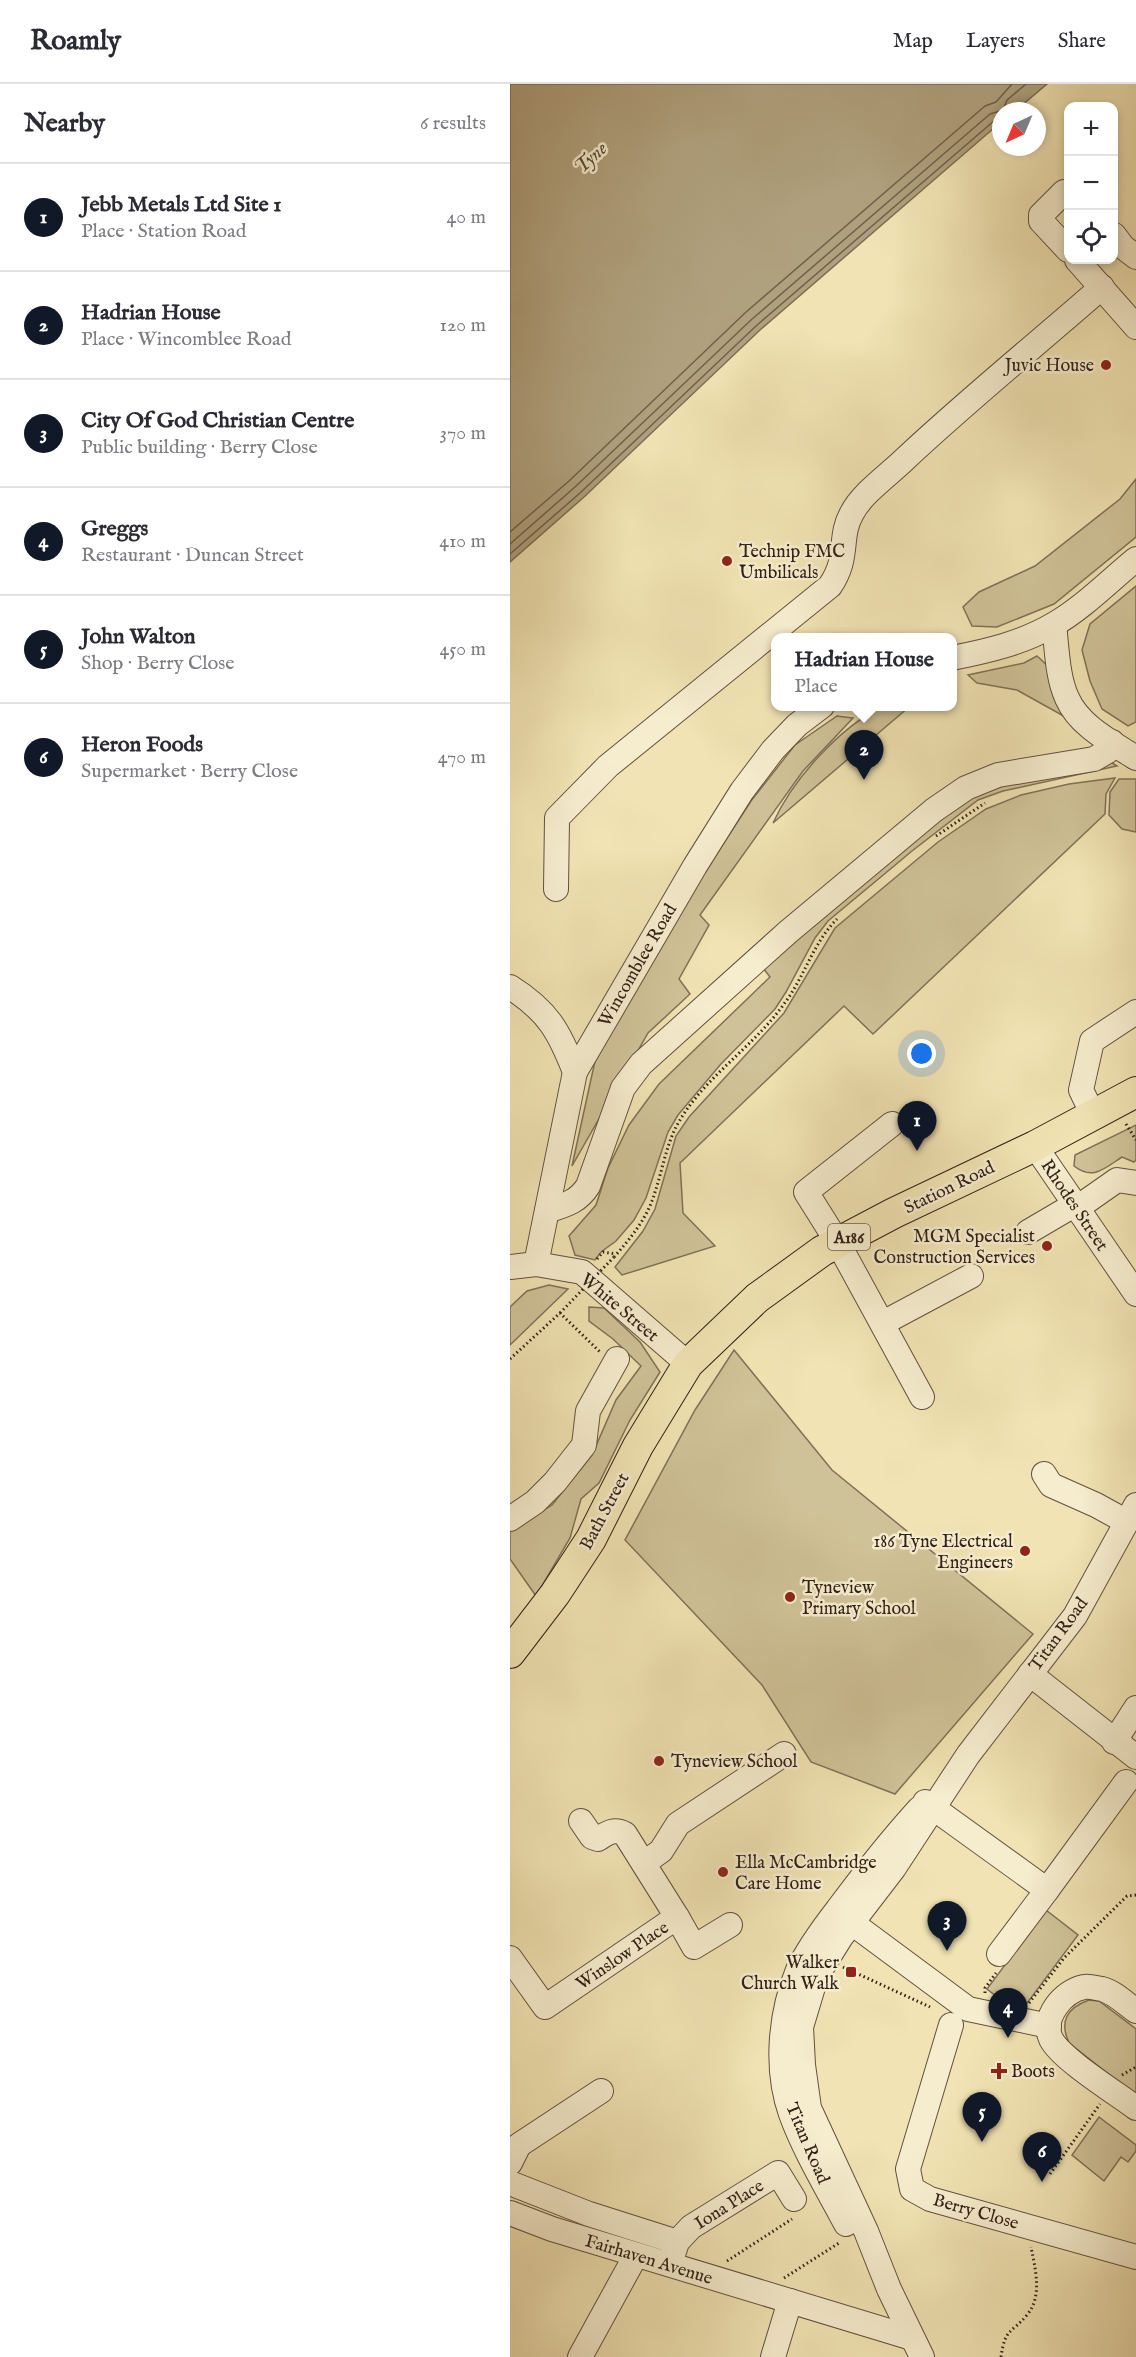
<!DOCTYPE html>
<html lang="en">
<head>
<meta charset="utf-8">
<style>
  body { margin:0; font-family:"IM FELL English",serif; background:#f7f7f7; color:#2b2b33 }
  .controls { position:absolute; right:18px; top:18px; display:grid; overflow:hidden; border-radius:12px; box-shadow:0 3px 9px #0003 }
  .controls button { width:54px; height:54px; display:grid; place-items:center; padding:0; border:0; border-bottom:2px solid #e1e1e2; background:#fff; color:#2b2b33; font:30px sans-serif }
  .compass { position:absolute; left:482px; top:18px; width:54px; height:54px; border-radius:50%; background:#fff; box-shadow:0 3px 9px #0003; rotate:224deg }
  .you { position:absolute; left:412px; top:970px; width:21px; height:21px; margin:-15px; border:4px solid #fff; border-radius:50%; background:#1a73e8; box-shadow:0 0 0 9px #1a73e833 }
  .badge { display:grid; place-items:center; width:39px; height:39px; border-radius:50%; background:#111827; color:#fff; font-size:20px; font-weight:700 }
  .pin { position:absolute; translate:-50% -50px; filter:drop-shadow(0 2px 3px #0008) }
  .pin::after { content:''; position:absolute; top:32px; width:21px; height:18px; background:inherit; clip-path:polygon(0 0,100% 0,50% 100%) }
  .popup { position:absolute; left:261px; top:549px; width:186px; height:78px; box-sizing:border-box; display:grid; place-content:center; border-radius:12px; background:#fff; filter:drop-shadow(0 2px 4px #0005); font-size:20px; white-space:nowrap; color:#7c7c81 }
  .popup b { font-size:22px; color:#2b2b33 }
  .popup::after { content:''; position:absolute; left:50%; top:100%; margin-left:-12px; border:12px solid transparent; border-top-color:#fff }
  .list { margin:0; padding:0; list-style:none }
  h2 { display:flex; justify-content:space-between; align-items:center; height:78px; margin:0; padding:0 24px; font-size:26px }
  h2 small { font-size:20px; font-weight:400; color:#7c7c81 }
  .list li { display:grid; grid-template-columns:39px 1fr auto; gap:18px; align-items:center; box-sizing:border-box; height:108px; padding:0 24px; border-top:2px solid #e1e1e2 }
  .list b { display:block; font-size:22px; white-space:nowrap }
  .list p { margin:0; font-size:20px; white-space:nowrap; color:#7c7c81 }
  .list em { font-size:20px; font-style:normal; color:#7c7c81 }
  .icon { flex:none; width:33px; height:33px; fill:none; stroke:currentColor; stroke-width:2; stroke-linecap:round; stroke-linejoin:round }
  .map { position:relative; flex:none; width:626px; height:2273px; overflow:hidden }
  header { display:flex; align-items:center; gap:36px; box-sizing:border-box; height:84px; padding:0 30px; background:#fff; border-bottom:2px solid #e1e1e2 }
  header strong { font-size:28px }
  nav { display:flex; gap:33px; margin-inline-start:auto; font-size:21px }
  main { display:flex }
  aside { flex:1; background:#fff }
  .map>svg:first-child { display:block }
  .green { fill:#d0c298; stroke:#807158; stroke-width:1.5 }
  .water { fill:#b0a17e; stroke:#7d6d55; stroke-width:1.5 }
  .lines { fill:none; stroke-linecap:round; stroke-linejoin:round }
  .shore { stroke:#70604a; stroke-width:1.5 }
  .minor-casing { stroke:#61513e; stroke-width:26 }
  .major-casing { stroke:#312017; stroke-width:32 }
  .path { stroke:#312017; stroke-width:3; stroke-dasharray:1.5 3; stroke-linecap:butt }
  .minor { stroke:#f6edce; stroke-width:24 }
  .major { stroke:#f1e3b3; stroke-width:30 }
  .path-bridge { stroke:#312017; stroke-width:3; stroke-dasharray:1.5 3; stroke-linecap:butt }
  .poi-dot { fill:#8f2418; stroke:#f6edce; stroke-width:2 }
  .labels { text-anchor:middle; stroke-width:5; stroke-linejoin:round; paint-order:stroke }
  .shield { fill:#f6edce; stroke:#6c5e4e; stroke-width:1.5 }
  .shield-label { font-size:16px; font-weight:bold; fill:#312017 }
  .poi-label { font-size:18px; fill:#312017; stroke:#f6edce; text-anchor:start }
  .street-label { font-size:18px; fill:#312017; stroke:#f6edce }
  .water-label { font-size:20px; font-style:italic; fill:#5d4d3b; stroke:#f6edce }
</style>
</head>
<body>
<header>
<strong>Roamly</strong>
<nav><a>Map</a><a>Layers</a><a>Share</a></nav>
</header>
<main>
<aside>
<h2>Nearby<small>6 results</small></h2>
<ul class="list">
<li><span class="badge">1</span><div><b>Jebb Metals Ltd Site 1</b><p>Place · Station Road</p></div><em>40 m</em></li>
<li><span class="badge">2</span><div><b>Hadrian House</b><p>Place · Wincomblee Road</p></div><em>120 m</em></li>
<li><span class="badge">3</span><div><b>City Of God Christian Centre</b><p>Public building · Berry Close</p></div><em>370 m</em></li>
<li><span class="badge">4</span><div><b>Greggs</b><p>Restaurant · Duncan Street</p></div><em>410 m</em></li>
<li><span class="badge">5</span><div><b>John Walton</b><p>Shop · Berry Close</p></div><em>450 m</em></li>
<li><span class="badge">6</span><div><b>Heron Foods</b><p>Supermarket · Berry Close</p></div><em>470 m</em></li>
</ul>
</aside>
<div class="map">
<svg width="626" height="2273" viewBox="0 0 626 2273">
  <rect width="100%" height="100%" fill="#f1e3b3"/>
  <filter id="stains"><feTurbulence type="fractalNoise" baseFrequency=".00333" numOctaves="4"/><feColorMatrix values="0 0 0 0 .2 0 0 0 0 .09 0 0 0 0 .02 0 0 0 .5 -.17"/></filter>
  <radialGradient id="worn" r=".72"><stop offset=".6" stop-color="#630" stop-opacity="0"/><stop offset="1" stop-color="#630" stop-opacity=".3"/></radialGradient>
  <g class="green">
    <polygon points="626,395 626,453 544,520 487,543 462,542 453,523 469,508 525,482 610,415"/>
    <polygon points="626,502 626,638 618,642 592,625 580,597 572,566 580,540"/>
    <polygon points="527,572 539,583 559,635 507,606 467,599 458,591 514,579"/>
    <path d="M 373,622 L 399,623 L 263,739 C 283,695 329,644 373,622 Z"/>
    <polygon points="327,632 343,634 293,687 190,831 199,841 169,895 180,910 138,949 62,1082 85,977 130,888 241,717 285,661"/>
    <polygon points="594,674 607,682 493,707 468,716 402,767 318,837 305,854 276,908 265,925 210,981 168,1031 158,1048 136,1114 124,1136 106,1157 91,1168 85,1176 65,1171 59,1152 86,1121 98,1084 119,1041 149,1000 260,893 253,884 423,738 469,708"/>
    <polygon points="605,694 596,710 595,730 363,950 334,922 170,1079 173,1129 205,1162 112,1191 105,1183 133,1147 145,1125 166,1052 179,1033 274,929 325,844 428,758 476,725 511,711 559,700"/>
    <polygon points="609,695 626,695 626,748 612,745 599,731 600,708"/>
    <path d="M 626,1041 L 626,1076 L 624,1078 L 612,1073 C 595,1084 583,1097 564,1082 L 565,1071 Z"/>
    <polygon points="39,1201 58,1205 0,1261 0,1223 17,1207"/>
    <polygon points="79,1223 94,1224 130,1258 150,1288 120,1336 89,1399 71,1415 60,1454 26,1512 0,1475 0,1447 42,1421 82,1371 106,1316 131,1282 103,1255 79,1237"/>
    <polygon points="224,1266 322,1386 523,1550 385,1710 301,1678 252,1601 115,1456 185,1326"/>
    <polygon points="536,1826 568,1851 509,1930 477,1905"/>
    <path d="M 579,1916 L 589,1917 L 626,1945 L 626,2012 L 559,1959 C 549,1937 557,1924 579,1916 Z"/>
    <polygon points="589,2033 626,2061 626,2067 618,2078 611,2073 594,2097 562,2071"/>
  </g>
  <polygon class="water" points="0,0 537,0 505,27 491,27 491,38 250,246 74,413 0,478"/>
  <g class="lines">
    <g class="shore">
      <polyline points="0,448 59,397 235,229 475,22 486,18 502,0"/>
      <polyline points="0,460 65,403 241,236 480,30 493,26 497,16 516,0"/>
      <polyline points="0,470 70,409 246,242 485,36 491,34"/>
    </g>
    <defs>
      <g id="minor">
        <polyline points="558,108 554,108 531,131 531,137 558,166"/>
        <polyline points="604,151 613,163 626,173"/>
        <polyline points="567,176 626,243"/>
        <path d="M 544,541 C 547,564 547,592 557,614 C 569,642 601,658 626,674"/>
        <path d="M 442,574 C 478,567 512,559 543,541 C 573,524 599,497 626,475"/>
        <path d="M 46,805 L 47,734 L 98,682 L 320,502 C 340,473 328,453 342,429 C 352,409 380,390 396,374 C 459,315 527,260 592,203"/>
        <path d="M 0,903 C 38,927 49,947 65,988"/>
        <polyline points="583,1031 571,1006 582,957 626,928"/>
        <polyline points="382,1040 296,1108 328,1159 412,1313"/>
        <polyline points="525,1062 626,1210"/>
        <polyline points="567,1124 607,1096 626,1099"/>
        <path d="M 37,1127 C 55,1121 68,1118 78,1102 L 113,1004 L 131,980 L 278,848 L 424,726 L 456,704 L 488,691 L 584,675 L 598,667 L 602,658"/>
        <polyline points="518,1148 564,1121"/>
        <polyline points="26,1180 65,988 185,782 232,707 263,666 287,641 312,622"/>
        <polyline points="0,1183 26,1180 72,1188 178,1280"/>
        <polyline points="373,1239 461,1192"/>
        <polyline points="534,1390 541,1401 586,1421 617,1438"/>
        <polyline points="0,1435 25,1418 45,1398 74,1361 78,1327 107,1275"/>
        <polyline points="520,1590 626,1673"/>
        <polyline points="604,1658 626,1624"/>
        <polyline points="415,1718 537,1806 616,1698"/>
        <polyline points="134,1779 151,1767 168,1740 274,1670"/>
        <polyline points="167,1833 184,1863 220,1841"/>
        <polyline points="342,1839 458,1925 539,1942"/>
        <polyline points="489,1870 537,1806"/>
        <path d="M 0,1874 L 35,1923 L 167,1833 L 115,1750 C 104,1744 97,1749 88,1755 L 82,1753 L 71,1737"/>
        <path d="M 626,1927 C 616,1920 604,1908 592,1905 C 586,1904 579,1902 574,1903 C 553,1907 531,1934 541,1955 C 551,1975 606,2009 626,2024"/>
        <polyline points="441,1941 398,2085 402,2105 420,2115 626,2173"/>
        <polyline points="0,2079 9,2061 91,2007"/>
        <polyline points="0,2099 79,2130 167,2158"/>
        <polyline points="0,2129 42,2145 402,2254"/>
        <path d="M 336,2140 C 317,2104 295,2068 281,2030 C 265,1985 270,1930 288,1886 C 298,1864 314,1843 328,1825 C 354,1790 380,1757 409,1725"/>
        <polyline points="160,2180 167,2158 181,2143 268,2089 284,2115"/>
        <polyline points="70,2273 126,2171"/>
        <polyline points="263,2273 280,2217"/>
        <polyline points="412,2273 379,2205 356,2147 299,2024 293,1981 291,1943 306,1893 331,1853 384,1784 458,1671 565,1532 626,1421"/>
      </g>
      <polyline id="major" points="0,1569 45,1510 81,1455 128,1362 178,1280 247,1214 312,1167 384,1129 525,1062 626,1008"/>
    </defs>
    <use href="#minor" class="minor-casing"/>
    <use href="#major" class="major-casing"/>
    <g class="path">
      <polyline points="426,752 475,719"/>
      <polyline points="616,1040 626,1056"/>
      <path d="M 104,1173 C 121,1154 138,1133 145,1108 C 152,1087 156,1063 166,1043 C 192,994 242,965 274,920 C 294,894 303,859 327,835"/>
      <polyline points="87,1175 93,1168 106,1170"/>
      <polyline points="0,1275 50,1229 90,1268"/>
      <polyline points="333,1883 420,1923"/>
      <polyline points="475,1909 475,1904 486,1889"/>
      <polyline points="519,1919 554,1874 617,1812 626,1811"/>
      <polyline points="612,1991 626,1983"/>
      <polyline points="540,2090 590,2020"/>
      <polyline points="217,2177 282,2135"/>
      <polyline points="274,2194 329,2159"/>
      <path d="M 491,2273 C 495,2244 501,2250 517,2231 C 533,2212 525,2184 521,2163"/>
    </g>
    <use href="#minor" class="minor"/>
    <use href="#major" class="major"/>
    <polyline class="path-bridge" points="50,1229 104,1173"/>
  </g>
  <g class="poi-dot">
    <circle cx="596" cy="281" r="6"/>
    <circle cx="217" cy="477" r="6"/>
    <circle cx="537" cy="1162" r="6"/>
    <circle cx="515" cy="1467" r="6"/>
    <circle cx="280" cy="1513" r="6"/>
    <circle cx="149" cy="1677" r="6"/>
    <circle cx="213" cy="1788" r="6"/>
    <rect x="335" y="1882" width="12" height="12" rx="3"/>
    <path d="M486 1978h6v6h6v6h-6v6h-6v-6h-6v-6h6z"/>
  </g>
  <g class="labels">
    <rect class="shield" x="318" y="1140" width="42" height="26" rx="4.5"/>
    <g class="shield-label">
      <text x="339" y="1159">A186</text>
    </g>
    <g class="poi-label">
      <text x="584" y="287" text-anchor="end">Juvic House</text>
      <text x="229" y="473">Technip FMC<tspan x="229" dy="21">Umbilicals</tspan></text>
      <text x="525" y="1158" text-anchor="end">MGM Specialist<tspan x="525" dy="21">Construction Services</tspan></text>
      <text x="503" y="1463" text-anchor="end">186 Tyne Electrical<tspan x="503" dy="21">Engineers</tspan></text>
      <text x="292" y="1509">Tyneview<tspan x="292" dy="21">Primary School</tspan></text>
      <text x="161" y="1683">Tyneview School</text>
      <text x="225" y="1784">Ella McCambridge<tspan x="225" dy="21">Care Home</tspan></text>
      <text x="329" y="1884" text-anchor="end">Walker<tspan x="329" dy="21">Church Walk</tspan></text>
      <text x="501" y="1993">Boots</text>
    </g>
    <g class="street-label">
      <text transform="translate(127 881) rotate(-60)" y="6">Wincomblee Road</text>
      <text transform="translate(439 1103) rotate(-26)" y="6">Station Road</text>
      <text transform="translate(565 1121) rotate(56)" y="6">Rhodes Street</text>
      <text transform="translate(110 1223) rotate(40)" y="6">White Street</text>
      <text transform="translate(94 1427) rotate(-62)" y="6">Bath Street</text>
      <text transform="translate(548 1550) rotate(-54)" y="6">Titan Road</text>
      <text transform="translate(112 1871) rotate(-34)" y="6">Winslow Place</text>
      <text transform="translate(298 2059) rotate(67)" y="6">Titan Road</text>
      <text transform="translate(219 2120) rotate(-32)" y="6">Iona Place</text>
      <text transform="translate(466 2127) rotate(16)" y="6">Berry Close</text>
      <text transform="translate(139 2175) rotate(17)" y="6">Fairhaven Avenue</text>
    </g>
    <g class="water-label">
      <text transform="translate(80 73) rotate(-42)" y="7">Tyne</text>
    </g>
  </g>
  <rect width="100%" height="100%" filter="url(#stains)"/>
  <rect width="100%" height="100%" fill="url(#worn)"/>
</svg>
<div class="controls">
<button>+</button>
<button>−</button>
<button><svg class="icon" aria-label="locate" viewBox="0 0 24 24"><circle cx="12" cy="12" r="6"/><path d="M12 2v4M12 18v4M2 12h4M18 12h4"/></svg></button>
</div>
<svg class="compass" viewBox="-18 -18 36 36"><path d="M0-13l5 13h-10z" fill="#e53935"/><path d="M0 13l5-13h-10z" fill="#7c7c81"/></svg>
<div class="you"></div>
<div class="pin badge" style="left:407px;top:1067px">1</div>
<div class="pin badge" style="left:354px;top:696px">2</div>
<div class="popup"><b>Hadrian House</b>Place</div>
<div class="pin badge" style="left:437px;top:1867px">3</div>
<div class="pin badge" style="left:498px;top:1954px">4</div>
<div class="pin badge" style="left:472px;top:2058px">5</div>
<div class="pin badge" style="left:532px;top:2098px">6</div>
</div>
</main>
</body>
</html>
